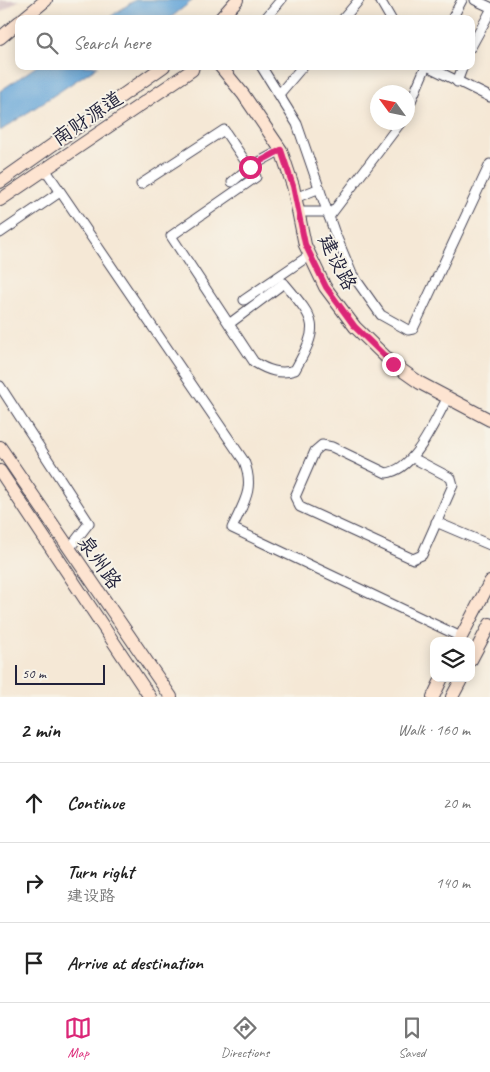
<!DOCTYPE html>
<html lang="en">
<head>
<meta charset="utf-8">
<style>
  body { margin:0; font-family:Caveat,"LXGW WenKai TC",sans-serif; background:#f2f2f2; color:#222 }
  .controls { position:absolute; right:15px; bottom:15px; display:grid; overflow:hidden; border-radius:10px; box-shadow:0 2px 12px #0003 }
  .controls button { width:45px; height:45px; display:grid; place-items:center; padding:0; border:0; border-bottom:1px solid #e0e0e0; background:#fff; color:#222; font:25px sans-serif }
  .compass { position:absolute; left:370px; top:85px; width:45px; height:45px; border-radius:50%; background:#fff; box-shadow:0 2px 12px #0003; rotate:303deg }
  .scale { position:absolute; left:15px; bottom:12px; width:90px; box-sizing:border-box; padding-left:5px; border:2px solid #22223b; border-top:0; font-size:14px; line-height:18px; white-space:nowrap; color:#22223b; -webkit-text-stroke:4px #f7f3e8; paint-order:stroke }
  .stop { position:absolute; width:15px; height:15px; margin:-11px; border:4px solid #db2777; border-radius:50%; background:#fff }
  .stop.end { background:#db2777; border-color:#fff; box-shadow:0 1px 5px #0008 }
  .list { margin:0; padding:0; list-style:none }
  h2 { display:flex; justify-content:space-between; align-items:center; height:65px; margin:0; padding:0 20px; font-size:21px }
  h2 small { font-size:16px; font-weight:400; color:#767676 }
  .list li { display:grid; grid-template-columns:32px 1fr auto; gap:15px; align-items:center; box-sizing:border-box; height:80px; padding:0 20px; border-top:1px solid #e0e0e0 }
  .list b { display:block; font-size:19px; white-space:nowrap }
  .list p { margin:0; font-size:16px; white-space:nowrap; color:#767676 }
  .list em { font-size:16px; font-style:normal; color:#767676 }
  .icon { flex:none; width:28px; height:28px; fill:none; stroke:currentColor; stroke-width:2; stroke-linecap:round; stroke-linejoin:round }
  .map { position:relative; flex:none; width:490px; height:697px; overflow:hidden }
  .search { position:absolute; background:#fff; box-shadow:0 2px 12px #0003; left:15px; right:15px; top:15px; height:55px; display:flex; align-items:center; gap:12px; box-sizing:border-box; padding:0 18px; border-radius:10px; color:#767676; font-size:19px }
  .sheet { height:305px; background:#fff }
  nav { display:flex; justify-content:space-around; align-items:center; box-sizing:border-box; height:70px; border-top:1px solid #e0e0e0; background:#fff; font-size:14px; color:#767676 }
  nav a { display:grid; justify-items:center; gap:2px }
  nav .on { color:#db2777 }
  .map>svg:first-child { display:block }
  .industrial { fill:#d2bec1 }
  .water { fill:#65a5d8; stroke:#44648a }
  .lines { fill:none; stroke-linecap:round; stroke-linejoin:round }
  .street-casing { stroke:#424052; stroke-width:11 }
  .secondary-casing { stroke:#424052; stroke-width:14 }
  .street { stroke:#fff; stroke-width:9 }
  .secondary { stroke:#fde4d1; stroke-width:12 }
  .route { stroke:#db2777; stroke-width:6 }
  .labels { text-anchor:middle; stroke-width:4; stroke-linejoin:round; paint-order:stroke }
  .street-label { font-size:20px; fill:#22223b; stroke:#f7f3e8 }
</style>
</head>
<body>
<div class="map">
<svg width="490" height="697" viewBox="0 0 490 697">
  <rect width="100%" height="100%" fill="#f7f3e8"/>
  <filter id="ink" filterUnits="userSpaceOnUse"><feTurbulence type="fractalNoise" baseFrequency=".02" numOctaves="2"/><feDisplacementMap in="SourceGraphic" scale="10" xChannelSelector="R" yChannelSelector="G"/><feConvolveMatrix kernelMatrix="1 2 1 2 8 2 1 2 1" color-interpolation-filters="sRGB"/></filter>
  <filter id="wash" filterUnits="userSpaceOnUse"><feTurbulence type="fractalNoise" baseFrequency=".0096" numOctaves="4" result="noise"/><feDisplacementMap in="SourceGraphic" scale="20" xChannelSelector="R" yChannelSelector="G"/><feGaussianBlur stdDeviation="1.12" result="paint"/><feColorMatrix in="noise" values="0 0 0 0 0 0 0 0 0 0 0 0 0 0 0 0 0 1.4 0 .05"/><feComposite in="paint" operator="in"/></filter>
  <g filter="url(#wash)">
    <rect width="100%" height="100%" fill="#f5e8d6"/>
    <polygon class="industrial" points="0,0 19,0 0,13"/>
    <g class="water">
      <polygon points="135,0 193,0 169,19 107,19"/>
      <polygon points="37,66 98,66 0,131 0,91"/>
    </g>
  </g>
  <g filter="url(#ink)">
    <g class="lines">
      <defs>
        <g id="street">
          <polyline points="380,0 391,19"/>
          <polyline points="475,0 490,7"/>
          <polyline points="265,19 281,0"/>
          <polyline points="343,19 359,0"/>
          <polyline points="452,19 462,0"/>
          <polyline points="471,47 490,12"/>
          <polyline points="261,66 297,124 334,231 352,274 381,315 408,330 413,329 490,164"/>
          <polyline points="427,66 490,97"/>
          <polyline points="457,82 463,66"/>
          <polyline points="280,93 303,66"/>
          <polyline points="408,108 426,66"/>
          <path d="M 45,169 L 244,461 C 255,489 244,502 232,528 L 461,637"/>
          <polyline points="232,182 250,167 281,150"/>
          <path d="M 141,184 L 224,130 L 256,177 L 171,236 L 254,362 C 267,370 280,375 295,370 C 320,325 317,322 284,283 L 229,324"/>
          <polyline points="295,198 320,188"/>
          <polyline points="298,212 328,212"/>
          <polyline points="329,217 401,122"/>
          <polyline points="0,233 60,192"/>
          <polyline points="244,300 310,255"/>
          <polyline points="0,386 89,523 69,549"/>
          <path d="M 413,458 L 451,478 L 453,485 L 422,555 L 413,559 L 300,507 L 295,497 L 315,451 L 322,445 L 332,447 L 386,473 C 415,470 434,422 447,399"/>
          <polyline points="436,522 490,545"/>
        </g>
        <g id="secondary">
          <polyline points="23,19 46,0"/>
          <polyline points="220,19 237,0"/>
          <polyline points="0,38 19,22"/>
          <polyline points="220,66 243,94 281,150 293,186 305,245 325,287 355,327 393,364 420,383 490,420"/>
          <polyline points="0,182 164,66"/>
          <polyline points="0,200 192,70 193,66"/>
          <polyline points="0,447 171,697"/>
          <polyline points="0,471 150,697"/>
          <polyline points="459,641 490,582"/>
          <polyline points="471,660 490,624"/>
          <polyline points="433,697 442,678"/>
          <polyline points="452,697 462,678"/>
        </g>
      </defs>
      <use href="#street" class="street-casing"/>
      <use href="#secondary" class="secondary-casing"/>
      <use href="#street" class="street"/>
      <use href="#secondary" class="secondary"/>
    </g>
  </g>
  <g class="lines" filter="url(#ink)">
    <polyline class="route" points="250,167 281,150 293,186 305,244 326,287 355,327 393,364"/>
  </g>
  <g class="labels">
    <g class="street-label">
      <text transform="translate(87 118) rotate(-34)" y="7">南财源道</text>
      <text transform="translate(338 262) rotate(63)" y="7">建设路</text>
      <text transform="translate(100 562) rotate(55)" y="7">泉州路</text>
    </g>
  </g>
</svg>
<div class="controls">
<button><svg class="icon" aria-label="layers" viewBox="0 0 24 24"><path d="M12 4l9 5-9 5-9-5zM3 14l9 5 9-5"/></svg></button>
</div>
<svg class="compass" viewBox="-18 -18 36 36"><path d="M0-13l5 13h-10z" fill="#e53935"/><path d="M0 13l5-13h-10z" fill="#767676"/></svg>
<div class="scale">50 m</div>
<div class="stop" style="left:250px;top:167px"></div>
<div class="stop end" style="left:393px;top:364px"></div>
<div class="search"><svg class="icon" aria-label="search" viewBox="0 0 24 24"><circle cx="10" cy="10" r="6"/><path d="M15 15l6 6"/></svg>Search here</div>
</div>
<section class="sheet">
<h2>2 min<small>Walk · 160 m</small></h2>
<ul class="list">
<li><svg class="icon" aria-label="ahead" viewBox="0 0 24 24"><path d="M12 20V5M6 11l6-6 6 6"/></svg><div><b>Continue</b></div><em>20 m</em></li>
<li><svg class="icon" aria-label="right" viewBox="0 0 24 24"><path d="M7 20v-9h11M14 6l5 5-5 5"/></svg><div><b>Turn right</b><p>建设路</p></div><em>140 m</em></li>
<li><svg class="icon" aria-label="arrive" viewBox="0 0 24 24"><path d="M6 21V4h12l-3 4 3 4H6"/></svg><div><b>Arrive at destination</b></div></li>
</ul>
</section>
<nav>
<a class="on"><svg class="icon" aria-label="map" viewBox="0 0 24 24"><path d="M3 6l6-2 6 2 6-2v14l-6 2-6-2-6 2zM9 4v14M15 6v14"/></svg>Map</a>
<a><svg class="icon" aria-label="directions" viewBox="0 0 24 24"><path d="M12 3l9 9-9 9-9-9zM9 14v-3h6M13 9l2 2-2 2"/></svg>Directions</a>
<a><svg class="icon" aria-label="saved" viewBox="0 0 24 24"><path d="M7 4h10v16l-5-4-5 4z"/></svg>Saved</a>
</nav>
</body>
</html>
